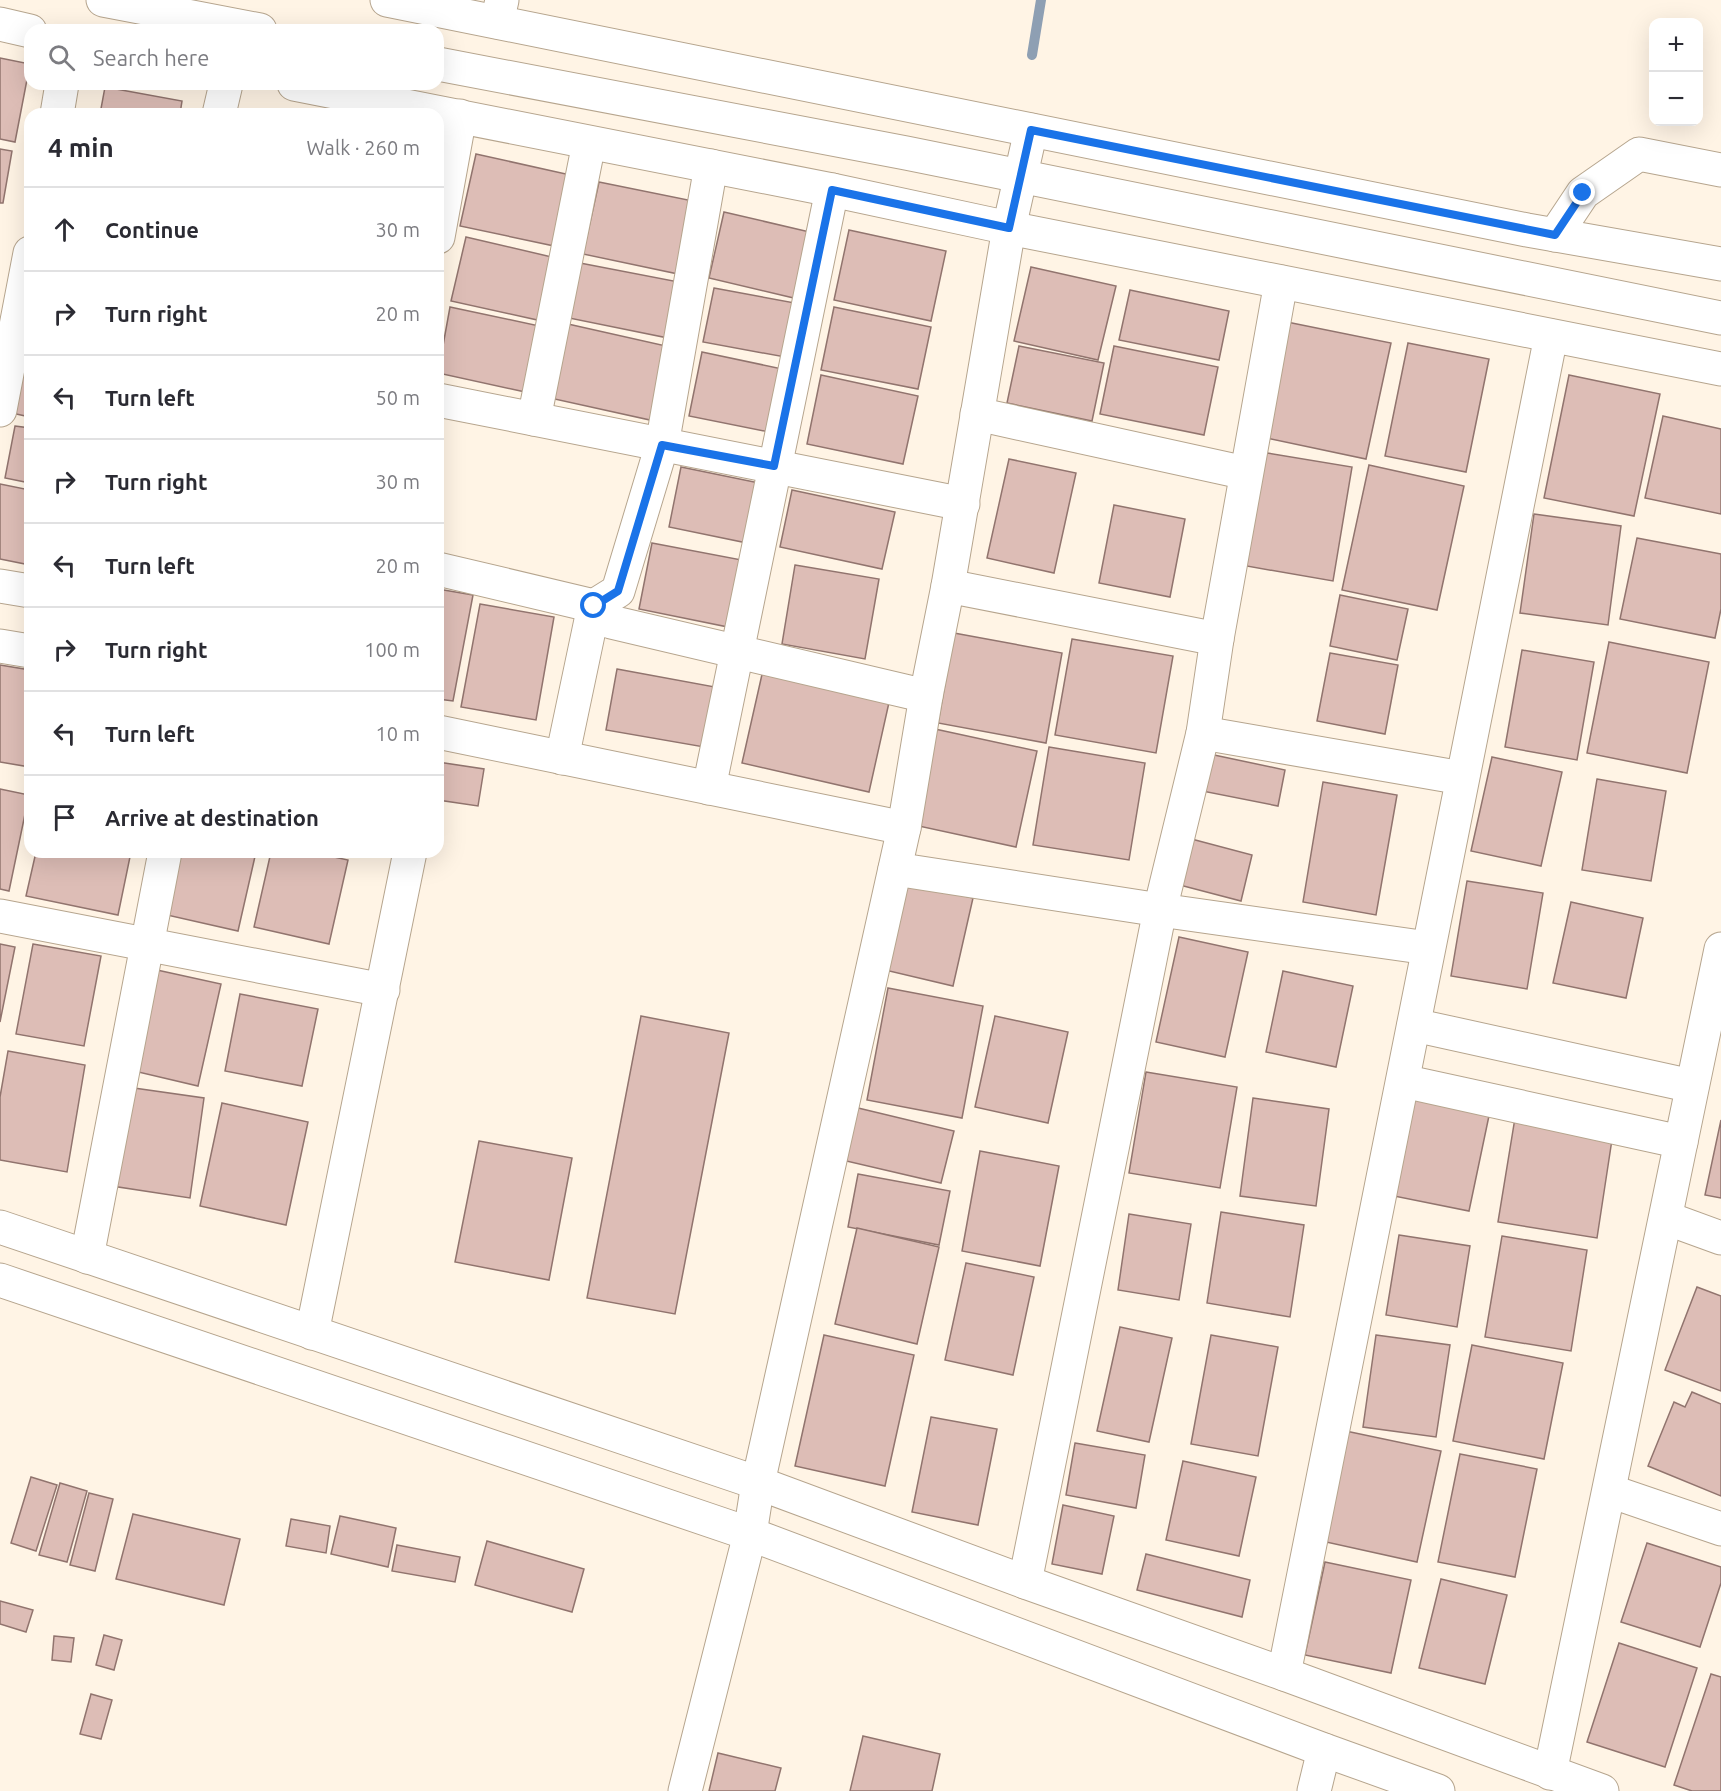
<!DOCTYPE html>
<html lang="en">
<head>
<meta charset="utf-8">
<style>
  body { margin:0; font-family:Ubuntu,sans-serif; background:#f2f2f3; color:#2b2b33 }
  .controls { position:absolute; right:18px; top:18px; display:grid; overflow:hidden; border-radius:12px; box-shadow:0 6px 24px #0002 }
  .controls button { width:54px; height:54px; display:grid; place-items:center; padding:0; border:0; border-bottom:2px solid #e1e1e2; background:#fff; color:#2b2b33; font:30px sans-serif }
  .stop { position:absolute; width:18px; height:18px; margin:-14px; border:4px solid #1a73e8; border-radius:50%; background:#fff }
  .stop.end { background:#1a73e8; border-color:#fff; box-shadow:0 2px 6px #0008 }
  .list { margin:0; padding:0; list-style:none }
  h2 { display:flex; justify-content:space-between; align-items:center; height:78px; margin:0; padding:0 24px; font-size:26px }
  h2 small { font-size:20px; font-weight:400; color:#7c7c81 }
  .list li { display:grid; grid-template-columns:39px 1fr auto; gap:18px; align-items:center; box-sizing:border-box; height:84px; padding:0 24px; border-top:2px solid #e1e1e2 }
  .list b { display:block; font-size:22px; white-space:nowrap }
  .list em { font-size:20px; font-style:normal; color:#7c7c81 }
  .icon { flex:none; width:33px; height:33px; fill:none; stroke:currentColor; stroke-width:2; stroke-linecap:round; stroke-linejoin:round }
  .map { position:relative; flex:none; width:1721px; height:1791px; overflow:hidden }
  .search { position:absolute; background:#fff; box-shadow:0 6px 24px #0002; left:24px; top:24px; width:420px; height:66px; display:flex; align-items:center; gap:15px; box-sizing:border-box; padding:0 21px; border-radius:18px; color:#7c7c81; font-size:22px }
  .panel { position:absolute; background:#fff; box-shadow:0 6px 24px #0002; left:24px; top:108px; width:420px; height:750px; border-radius:18px }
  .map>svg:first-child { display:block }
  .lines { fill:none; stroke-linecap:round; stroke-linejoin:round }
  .stream { stroke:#8e9fb3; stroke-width:10 }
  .building { fill:#ddbdb6; stroke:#91746e; stroke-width:1.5 }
  .minor-casing { stroke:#b6a58e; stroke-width:35 }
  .major-casing { stroke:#b6a58e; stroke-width:35 }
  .minor { stroke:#fff; stroke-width:33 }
  .major { stroke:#fff; stroke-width:33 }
  .route { stroke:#1a73e8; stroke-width:8 }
</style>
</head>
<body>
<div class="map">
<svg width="1721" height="1791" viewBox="0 0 1721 1791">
  <rect width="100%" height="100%" fill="#fff4e5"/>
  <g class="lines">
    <polyline class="stream" points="1032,55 1041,0"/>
  </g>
  <g class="building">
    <polygon points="0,58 30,64 15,142 0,139"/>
    <polygon points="105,87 182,101 180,114 100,114"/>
    <polygon points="0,149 12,151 3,203 0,203"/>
    <polygon points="476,154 575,176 559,247 460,226"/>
    <polygon points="599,182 698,202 683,275 583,254"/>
    <polygon points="724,212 814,233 798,299 709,278"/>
    <polygon points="849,230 946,251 931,321 834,300"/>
    <polygon points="466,237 556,258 542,321 451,301"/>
    <polygon points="580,263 684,283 673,339 569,318"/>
    <polygon points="1031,267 1116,286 1098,360 1014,341"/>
    <polygon points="714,288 795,303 785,357 703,342"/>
    <polygon points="1130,290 1229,311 1219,360 1119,340"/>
    <polygon points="450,307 544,327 530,393 438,373"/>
    <polygon points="834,307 931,327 918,389 821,370"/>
    <polygon points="1287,322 1391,343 1366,459 1262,437"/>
    <polygon points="568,324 666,346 650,420 550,398"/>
    <polygon points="1408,343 1489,359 1466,472 1385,456"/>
    <polygon points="1019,346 1104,363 1092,421 1007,403"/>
    <polygon points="1114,346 1218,367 1204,435 1100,414"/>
    <polygon points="21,350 30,352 30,417 7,412"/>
    <polygon points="702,352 787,370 774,433 689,416"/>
    <polygon points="821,375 918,396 903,464 807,444"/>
    <polygon points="1569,375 1660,394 1634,516 1544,498"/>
    <polygon points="1663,416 1721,429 1721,514 1645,498"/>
    <polygon points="15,426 30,428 30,483 5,478"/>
    <polygon points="1261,452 1352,467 1333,581 1241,565"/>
    <polygon points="1009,459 1076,473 1054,573 987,558"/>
    <polygon points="1369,465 1464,486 1437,610 1342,590"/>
    <polygon points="681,467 764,484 752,544 669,527"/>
    <polygon points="0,484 30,490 30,565 0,559"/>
    <polygon points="792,490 895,512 882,569 780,547"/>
    <polygon points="1114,505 1185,519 1170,597 1099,583"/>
    <polygon points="1534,514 1621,526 1608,625 1520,613"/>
    <polygon points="1637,538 1721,554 1721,609 1715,638 1620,619"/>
    <polygon points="652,543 747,561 733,628 639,609"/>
    <polygon points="795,565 879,579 865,659 782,644"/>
    <polygon points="438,589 473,595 453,701 438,699"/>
    <polygon points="1340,595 1408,609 1397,660 1330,646"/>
    <polygon points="480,604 554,617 536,720 461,707"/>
    <polygon points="954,633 1062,653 1046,743 938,723"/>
    <polygon points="1072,639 1173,656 1156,753 1055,735"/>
    <polygon points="1609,642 1709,662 1687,773 1587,753"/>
    <polygon points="1522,650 1594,662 1577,760 1505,747"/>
    <polygon points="1330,653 1398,665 1385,734 1317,721"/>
    <polygon points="0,665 30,670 30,767 0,762"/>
    <polygon points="617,669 715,687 704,747 606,730"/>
    <polygon points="763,670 890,698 869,792 742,763"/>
    <polygon points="935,729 1037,751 1016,847 914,825"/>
    <polygon points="1049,747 1145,763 1129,860 1033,845"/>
    <polygon points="1200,752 1285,770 1278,806 1192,789"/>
    <polygon points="1492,757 1562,772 1541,866 1471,851"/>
    <polygon points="438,762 484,769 478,806 438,800"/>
    <polygon points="1597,779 1666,791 1651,881 1582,870"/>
    <polygon points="1323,782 1397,795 1376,915 1303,902"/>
    <polygon points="0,789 29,795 9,891 0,889"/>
    <polygon points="1184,837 1252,855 1241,901 1172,883"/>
    <polygon points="36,852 131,852 118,915 26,896"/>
    <polygon points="181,852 256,852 238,931 167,915"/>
    <polygon points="271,852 311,852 348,860 329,944 254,927"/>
    <polygon points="1467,881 1543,893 1527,989 1451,976"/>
    <polygon points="906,882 973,898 953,986 885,970"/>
    <polygon points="1571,902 1643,918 1626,998 1553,983"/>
    <polygon points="1179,937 1248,952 1225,1057 1156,1042"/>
    <polygon points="0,944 15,947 0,1022"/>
    <polygon points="33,944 101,956 84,1046 16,1034"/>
    <polygon points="157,970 221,984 198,1086 134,1071"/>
    <polygon points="1283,971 1353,986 1336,1067 1266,1052"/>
    <polygon points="888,988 983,1006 962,1118 867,1100"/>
    <polygon points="240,994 318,1009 302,1086 225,1071"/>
    <polygon points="641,1016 729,1033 675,1314 587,1298"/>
    <polygon points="995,1016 1068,1032 1048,1123 975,1107"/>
    <polygon points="8,1051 85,1065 67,1172 0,1160 0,1097"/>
    <polygon points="1146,1072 1237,1087 1220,1188 1129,1173"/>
    <polygon points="127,1087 204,1098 190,1198 112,1186"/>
    <polygon points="1405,1093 1490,1111 1469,1211 1384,1194"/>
    <polygon points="1253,1098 1329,1109 1316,1206 1240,1196"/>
    <polygon points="222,1103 308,1122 286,1225 200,1206"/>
    <polygon points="854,1107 954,1131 941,1183 842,1160"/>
    <polygon points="1515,1118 1613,1133 1597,1238 1498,1222"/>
    <polygon points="1721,1120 1721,1198 1705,1195"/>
    <polygon points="479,1141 572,1158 549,1280 455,1262"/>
    <polygon points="980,1151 1059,1166 1040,1266 962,1251"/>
    <polygon points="858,1174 950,1191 939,1245 848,1227"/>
    <polygon points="1221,1212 1304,1225 1290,1317 1207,1303"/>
    <polygon points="1129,1214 1191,1224 1179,1300 1118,1290"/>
    <polygon points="857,1228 939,1247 917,1344 835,1324"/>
    <polygon points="1399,1235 1470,1246 1457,1327 1386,1315"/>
    <polygon points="1502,1236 1587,1250 1571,1351 1485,1337"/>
    <polygon points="966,1263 1034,1277 1013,1375 945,1360"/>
    <polygon points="1697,1287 1721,1296 1721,1391 1665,1370"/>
    <polygon points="1120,1327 1172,1338 1149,1442 1097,1431"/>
    <polygon points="824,1335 914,1355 885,1486 795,1466"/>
    <polygon points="1211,1335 1278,1347 1258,1456 1191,1444"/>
    <polygon points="1376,1335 1450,1345 1436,1437 1363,1427"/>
    <polygon points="1472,1345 1563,1363 1544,1459 1453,1441"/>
    <polygon points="1692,1392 1721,1404 1721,1496 1648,1466 1674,1402 1685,1407"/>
    <polygon points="931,1417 997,1429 978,1525 912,1512"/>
    <polygon points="1341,1430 1441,1451 1417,1562 1317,1540"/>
    <polygon points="1075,1443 1145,1455 1136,1508 1066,1495"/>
    <polygon points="1460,1454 1537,1469 1515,1577 1438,1562"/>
    <polygon points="1183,1461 1256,1477 1239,1556 1166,1540"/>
    <polygon points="31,1477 57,1485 36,1551 11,1543"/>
    <polygon points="60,1483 87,1491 67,1562 39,1555"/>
    <polygon points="89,1493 113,1499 95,1571 70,1565"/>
    <polygon points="1063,1505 1114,1516 1102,1574 1052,1564"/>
    <polygon points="133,1514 240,1539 224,1605 116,1579"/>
    <polygon points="340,1516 396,1528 388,1567 331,1554"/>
    <polygon points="291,1519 330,1526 326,1553 286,1546"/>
    <polygon points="487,1541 584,1569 572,1612 475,1585"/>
    <polygon points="1647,1543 1721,1567 1721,1583 1700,1647 1621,1622"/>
    <polygon points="397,1545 460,1557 455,1582 392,1571"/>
    <polygon points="1146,1554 1250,1580 1242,1617 1137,1590"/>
    <polygon points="1325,1562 1411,1580 1391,1673 1305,1655"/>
    <polygon points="1441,1579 1507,1595 1485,1684 1419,1668"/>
    <polygon points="0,1601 33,1610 26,1632 0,1624"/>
    <polygon points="104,1635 122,1640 114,1670 96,1665"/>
    <polygon points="54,1636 74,1638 71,1662 52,1660"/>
    <polygon points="1619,1643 1697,1668 1665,1767 1587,1742"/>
    <polygon points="1711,1674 1721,1677 1721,1791 1692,1791 1674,1785"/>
    <polygon points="91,1694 112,1700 101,1739 80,1734"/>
    <polygon points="863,1736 940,1754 932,1791 850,1791"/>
    <polygon points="718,1753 781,1768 775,1791 709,1791"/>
  </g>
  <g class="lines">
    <defs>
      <g id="minor">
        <polyline points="497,22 502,0"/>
        <polyline points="0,24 30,31"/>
        <polyline points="294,84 832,190 1009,228 1721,369"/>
        <polyline points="57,114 62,84"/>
        <polyline points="219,114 226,84"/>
        <polyline points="1555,235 1583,193 1639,154 1721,170"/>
        <polyline points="438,237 460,116"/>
        <polyline points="438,400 963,504"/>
        <polyline points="0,410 30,253"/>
        <polyline points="977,414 1246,473"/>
        <polyline points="534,419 589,143"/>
        <polyline points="438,569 594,606 611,622 926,696"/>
        <polyline points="0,586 30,591"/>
        <polyline points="948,586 1217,639"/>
        <polyline points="0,646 30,651"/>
        <polyline points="438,732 904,828"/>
        <polyline points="1203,733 1462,778"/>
        <polyline points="562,758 594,606 618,591 662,445 711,166"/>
        <polyline points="709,788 832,190"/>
        <polyline points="895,869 1160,910 1428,948"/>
        <polyline points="0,916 383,990"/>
        <polyline points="1414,1025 1692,1086"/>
        <polyline points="1403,1081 1681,1142"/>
        <polyline points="1666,1218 1721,1238"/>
        <polyline points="87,1257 165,852"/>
        <polyline points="312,1333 410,852"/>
        <polyline points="1610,1491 1721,1529"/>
        <polyline points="1025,1582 1160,910 1203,733 1217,639 1281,282"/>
        <polyline points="1284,1674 1551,336"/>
        <polyline points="1550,1773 1721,949"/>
        <polyline points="685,1791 750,1534 758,1483 904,828 926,696 948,586 1009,228 1031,130"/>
        <polyline points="1314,1791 1324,1750"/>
      </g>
      <g id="major">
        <polyline points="103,0 260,30"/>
        <polyline points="387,0 1527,230 1721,264"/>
        <polyline points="438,64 906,153 1721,318"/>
        <polyline points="0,1227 758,1483 1025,1582 1284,1674 1602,1791"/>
        <polyline points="0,1280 750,1534 1324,1750 1438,1791"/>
      </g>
    </defs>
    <use href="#minor" class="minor-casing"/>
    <use href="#major" class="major-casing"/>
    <use href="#minor" class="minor"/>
    <use href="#major" class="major"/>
  </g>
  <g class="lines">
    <polyline class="route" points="594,606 618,591 662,445 774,466 832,190 1009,228 1031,130 1555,235 1583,193"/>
  </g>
</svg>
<div class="controls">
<button>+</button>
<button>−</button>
</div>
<div class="stop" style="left:594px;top:606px"></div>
<div class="stop end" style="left:1583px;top:193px"></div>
<div class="search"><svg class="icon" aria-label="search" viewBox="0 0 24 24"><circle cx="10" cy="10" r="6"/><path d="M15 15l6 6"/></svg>Search here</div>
<section class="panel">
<h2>4 min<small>Walk · 260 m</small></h2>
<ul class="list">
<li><svg class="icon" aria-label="ahead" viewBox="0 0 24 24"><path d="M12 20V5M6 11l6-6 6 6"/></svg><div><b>Continue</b></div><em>30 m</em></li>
<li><svg class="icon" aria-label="right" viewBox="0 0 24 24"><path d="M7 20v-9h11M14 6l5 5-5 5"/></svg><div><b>Turn right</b></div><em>20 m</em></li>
<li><svg class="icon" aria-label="left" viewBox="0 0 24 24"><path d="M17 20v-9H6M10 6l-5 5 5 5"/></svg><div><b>Turn left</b></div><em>50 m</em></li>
<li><svg class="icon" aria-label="right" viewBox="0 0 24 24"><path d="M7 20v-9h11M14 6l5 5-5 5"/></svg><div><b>Turn right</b></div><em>30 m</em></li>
<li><svg class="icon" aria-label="left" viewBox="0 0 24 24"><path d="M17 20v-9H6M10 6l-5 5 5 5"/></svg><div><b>Turn left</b></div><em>20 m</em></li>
<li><svg class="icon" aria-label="right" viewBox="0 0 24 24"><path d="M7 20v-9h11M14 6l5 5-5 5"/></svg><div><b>Turn right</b></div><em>100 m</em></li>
<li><svg class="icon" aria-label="left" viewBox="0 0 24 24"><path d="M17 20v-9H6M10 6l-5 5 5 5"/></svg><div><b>Turn left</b></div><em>10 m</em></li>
<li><svg class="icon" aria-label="arrive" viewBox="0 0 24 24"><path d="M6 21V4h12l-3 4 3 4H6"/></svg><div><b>Arrive at destination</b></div></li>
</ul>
</section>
</div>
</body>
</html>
